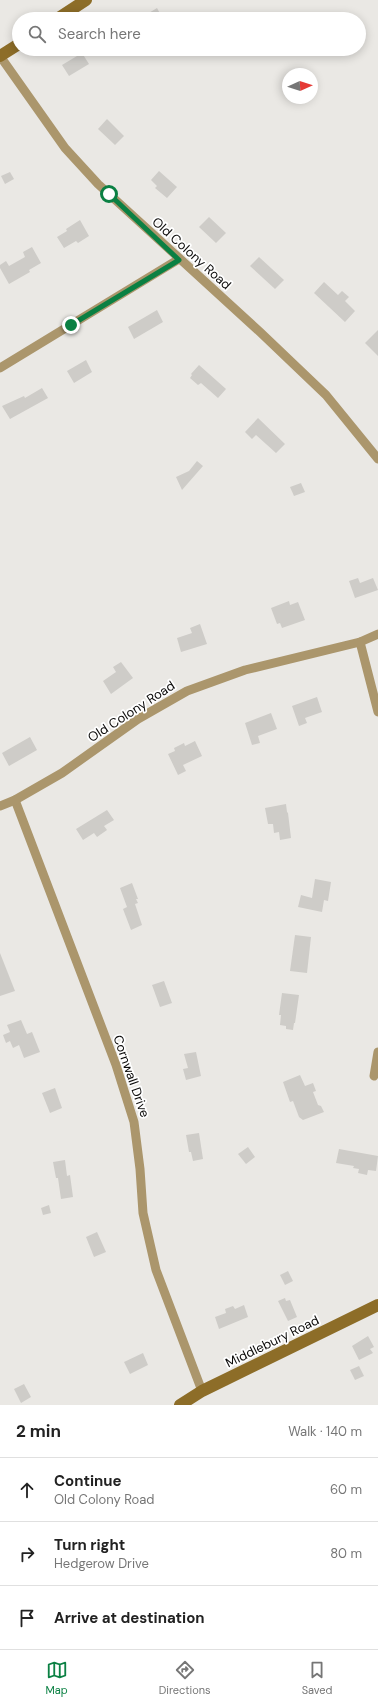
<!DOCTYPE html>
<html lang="en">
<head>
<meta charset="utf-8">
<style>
  body { margin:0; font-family:"DM Sans",sans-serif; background:#f2f2f2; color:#222 }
  .compass { position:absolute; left:282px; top:68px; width:36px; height:36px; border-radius:50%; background:#fff; box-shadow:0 2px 10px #0003; rotate:87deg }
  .stop { position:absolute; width:12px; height:12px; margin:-9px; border:3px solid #0b8043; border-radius:50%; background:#fff }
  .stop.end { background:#0b8043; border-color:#fff; box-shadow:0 1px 4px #0008 }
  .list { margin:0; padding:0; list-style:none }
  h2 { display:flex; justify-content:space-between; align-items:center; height:52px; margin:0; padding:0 16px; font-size:17px }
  h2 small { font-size:13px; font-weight:400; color:#767676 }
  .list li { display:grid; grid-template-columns:26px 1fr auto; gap:12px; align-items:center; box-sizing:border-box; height:64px; padding:0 16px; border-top:1px solid #e0e0e0 }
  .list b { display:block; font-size:15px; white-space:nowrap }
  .list p { margin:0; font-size:13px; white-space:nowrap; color:#767676 }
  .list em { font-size:13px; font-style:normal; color:#767676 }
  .icon { flex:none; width:22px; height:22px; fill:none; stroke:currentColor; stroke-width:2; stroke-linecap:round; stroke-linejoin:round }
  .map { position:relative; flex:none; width:378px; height:1405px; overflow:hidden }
  .search { position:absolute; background:#fff; box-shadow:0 2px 10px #0003; left:12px; right:12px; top:12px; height:44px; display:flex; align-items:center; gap:10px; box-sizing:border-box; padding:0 14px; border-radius:22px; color:#767676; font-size:15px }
  .sheet { height:244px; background:#fff }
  nav { display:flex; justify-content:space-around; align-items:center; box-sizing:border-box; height:56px; border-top:1px solid #e0e0e0; background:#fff; font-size:11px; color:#767676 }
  nav a { display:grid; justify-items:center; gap:2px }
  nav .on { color:#0b8043 }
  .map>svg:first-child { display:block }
  .building { fill:#ceccc8 }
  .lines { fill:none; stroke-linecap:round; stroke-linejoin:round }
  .street { stroke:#ab966c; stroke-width:9 }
  .secondary { stroke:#8d6d28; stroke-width:12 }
  .route { stroke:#0b8043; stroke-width:5 }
  .labels { text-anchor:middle; stroke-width:3.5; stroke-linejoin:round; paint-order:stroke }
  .street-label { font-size:13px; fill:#0c0b0a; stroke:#fff }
</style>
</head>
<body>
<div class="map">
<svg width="378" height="1405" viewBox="0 0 378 1405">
  <rect width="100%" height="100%" fill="#eae8e4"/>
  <g class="building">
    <polygon points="157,8 163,19 139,19"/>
    <polygon points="82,53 89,64 69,76 62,65"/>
    <polygon points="107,119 124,136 115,145 98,129"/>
    <polygon points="159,171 177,187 167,198 155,188 157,186 151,180"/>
    <polygon points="10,172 14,179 5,184 1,176"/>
    <polygon points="209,217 226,233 216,243 199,227"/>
    <polygon points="80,220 89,236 78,243 76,241 64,248 57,237 67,231 66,229"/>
    <polygon points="32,247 41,263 29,270 30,272 9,284 0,268 0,265 6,261 9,266 25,257 23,252"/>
    <polygon points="259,257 284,280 275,289 250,266"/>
    <polygon points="324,282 338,295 342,291 349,297 345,301 355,311 345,322 314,293"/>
    <polygon points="157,310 163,322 134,339 128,327"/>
    <polygon points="378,330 378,356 365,343"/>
    <polygon points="86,360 92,372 74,383 67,371"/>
    <polygon points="199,365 226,389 218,398 201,383 198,385 190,378 192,375 191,374"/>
    <polygon points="42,388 48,398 10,419 2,406 24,396 25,398"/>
    <polygon points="258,418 285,444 276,453 256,435 252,439 245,432"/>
    <polygon points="197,461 203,466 182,490 176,477 189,471"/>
    <polygon points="301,483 305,492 294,496 290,487"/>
    <polygon points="358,578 360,583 373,578 378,590 355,598 349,581"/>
    <polygon points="289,601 290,605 298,602 305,620 282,628 280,623 277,624 271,608"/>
    <polygon points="200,624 207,644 181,652 177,638 192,633 190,628"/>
    <polygon points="121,662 133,678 111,694 103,681 116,672 113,667"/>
    <polygon points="317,697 322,712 305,718 307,723 299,726 292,706"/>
    <polygon points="271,713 277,729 258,736 260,743 252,745 245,723"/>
    <polygon points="30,737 37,750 9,766 2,753"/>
    <polygon points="195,741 202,756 183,765 186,771 178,775 168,754 175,751 174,748 184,743 185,746"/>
    <polygon points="286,804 287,812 288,813 291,838 280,840 279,832 274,833 273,824 268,824 265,808"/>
    <polygon points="107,810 114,820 104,826 107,830 97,837 94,833 83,840 76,829"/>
    <polygon points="315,879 331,882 328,901 324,900 322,912 298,907 301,895 312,898"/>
    <polygon points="132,883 138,899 136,899 138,903 135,904 142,925 131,930 123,909 127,907 120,888"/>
    <polygon points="295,935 311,937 307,973 290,971"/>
    <polygon points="0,953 15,991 0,996"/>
    <polygon points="164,981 172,1003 160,1007 152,985"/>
    <polygon points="282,993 299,995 295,1023 294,1023 293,1030 286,1029 286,1026 280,1025 281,1015 279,1015"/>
    <polygon points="21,1020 27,1034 32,1032 40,1052 24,1058 19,1045 13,1048 10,1041 6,1043 3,1035 10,1032 7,1025"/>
    <polygon points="196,1052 201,1076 186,1080 183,1069 188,1068 184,1054"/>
    <polygon points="300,1075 305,1086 313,1083 316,1091 313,1092 318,1105 321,1106 324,1112 303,1120 299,1117 293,1101 290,1102 283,1082"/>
    <polygon points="55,1088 62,1108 50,1113 42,1093"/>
    <polygon points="199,1133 203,1159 193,1161 191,1152 189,1152 186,1135"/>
    <polygon points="248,1147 255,1157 246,1164 238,1154"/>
    <polygon points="339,1149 378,1156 376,1171 368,1170 367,1175 358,1173 359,1169 353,1168 354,1166 336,1163"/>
    <polygon points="65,1160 67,1176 70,1175 73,1197 61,1199 58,1178 56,1178 53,1162"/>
    <polygon points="49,1205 51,1213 43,1215 41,1208"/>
    <polygon points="97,1232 106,1252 94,1257 86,1237"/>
    <polygon points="288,1271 293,1281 285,1285 280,1275"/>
    <polygon points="285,1298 286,1301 290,1300 297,1317 288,1321 278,1301"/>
    <polygon points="244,1305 248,1317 219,1329 215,1317 226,1313 225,1309 233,1306 235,1309"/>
    <polygon points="368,1336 374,1347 370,1349 373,1353 359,1360 352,1346"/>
    <polygon points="143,1353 148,1365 130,1374 124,1362"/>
    <polygon points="359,1366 364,1376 355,1380 350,1370"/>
    <polygon points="24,1384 31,1397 21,1403 14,1389"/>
  </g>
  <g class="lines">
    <g class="street">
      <polyline points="0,56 65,148 98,184 260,332 326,395 378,459"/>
      <polyline points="0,368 179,259"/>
      <polyline points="360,642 378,712"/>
      <polyline points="15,800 116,1065 134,1122 140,1169 143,1213 156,1270 202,1391"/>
      <polyline points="0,806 15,800 62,773 138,719 187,691 245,670 360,642 378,634"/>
      <polyline points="374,1076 378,1052"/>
    </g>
    <g class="secondary">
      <polyline points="57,19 86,0"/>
      <polyline points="0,56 19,44"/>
      <polyline points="180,1405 202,1391 378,1305"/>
    </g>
  </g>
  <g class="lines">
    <polyline class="route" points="71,325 179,260 109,194"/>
  </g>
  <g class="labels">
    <g class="street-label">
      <text transform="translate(192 253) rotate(42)" y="5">Old Colony Road</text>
      <text transform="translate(131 711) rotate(-33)" y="5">Old Colony Road</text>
      <text transform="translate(132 1076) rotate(71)" y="5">Cornwall Drive</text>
      <text transform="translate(272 1341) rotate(-26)" y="5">Middlebury Road</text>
    </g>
  </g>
</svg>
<svg class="compass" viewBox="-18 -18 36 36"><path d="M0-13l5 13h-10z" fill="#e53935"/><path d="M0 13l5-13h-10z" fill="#767676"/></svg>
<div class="stop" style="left:109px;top:194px"></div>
<div class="stop end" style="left:71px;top:325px"></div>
<div class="search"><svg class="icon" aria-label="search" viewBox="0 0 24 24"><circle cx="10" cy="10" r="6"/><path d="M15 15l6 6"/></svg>Search here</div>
</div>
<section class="sheet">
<h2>2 min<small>Walk · 140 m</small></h2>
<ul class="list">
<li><svg class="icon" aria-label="ahead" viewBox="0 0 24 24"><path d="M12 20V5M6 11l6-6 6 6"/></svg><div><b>Continue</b><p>Old Colony Road</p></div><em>60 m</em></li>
<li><svg class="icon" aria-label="right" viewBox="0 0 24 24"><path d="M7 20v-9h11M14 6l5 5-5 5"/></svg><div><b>Turn right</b><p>Hedgerow Drive</p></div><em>80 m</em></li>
<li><svg class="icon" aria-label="arrive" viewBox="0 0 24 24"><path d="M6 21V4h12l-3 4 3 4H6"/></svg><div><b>Arrive at destination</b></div></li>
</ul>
</section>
<nav>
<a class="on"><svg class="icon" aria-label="map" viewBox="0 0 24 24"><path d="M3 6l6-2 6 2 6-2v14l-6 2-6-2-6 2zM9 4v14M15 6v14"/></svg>Map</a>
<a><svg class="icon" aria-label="directions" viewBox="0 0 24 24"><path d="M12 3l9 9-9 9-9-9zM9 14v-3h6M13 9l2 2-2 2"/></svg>Directions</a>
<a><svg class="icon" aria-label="saved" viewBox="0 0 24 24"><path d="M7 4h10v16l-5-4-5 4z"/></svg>Saved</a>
</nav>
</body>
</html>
